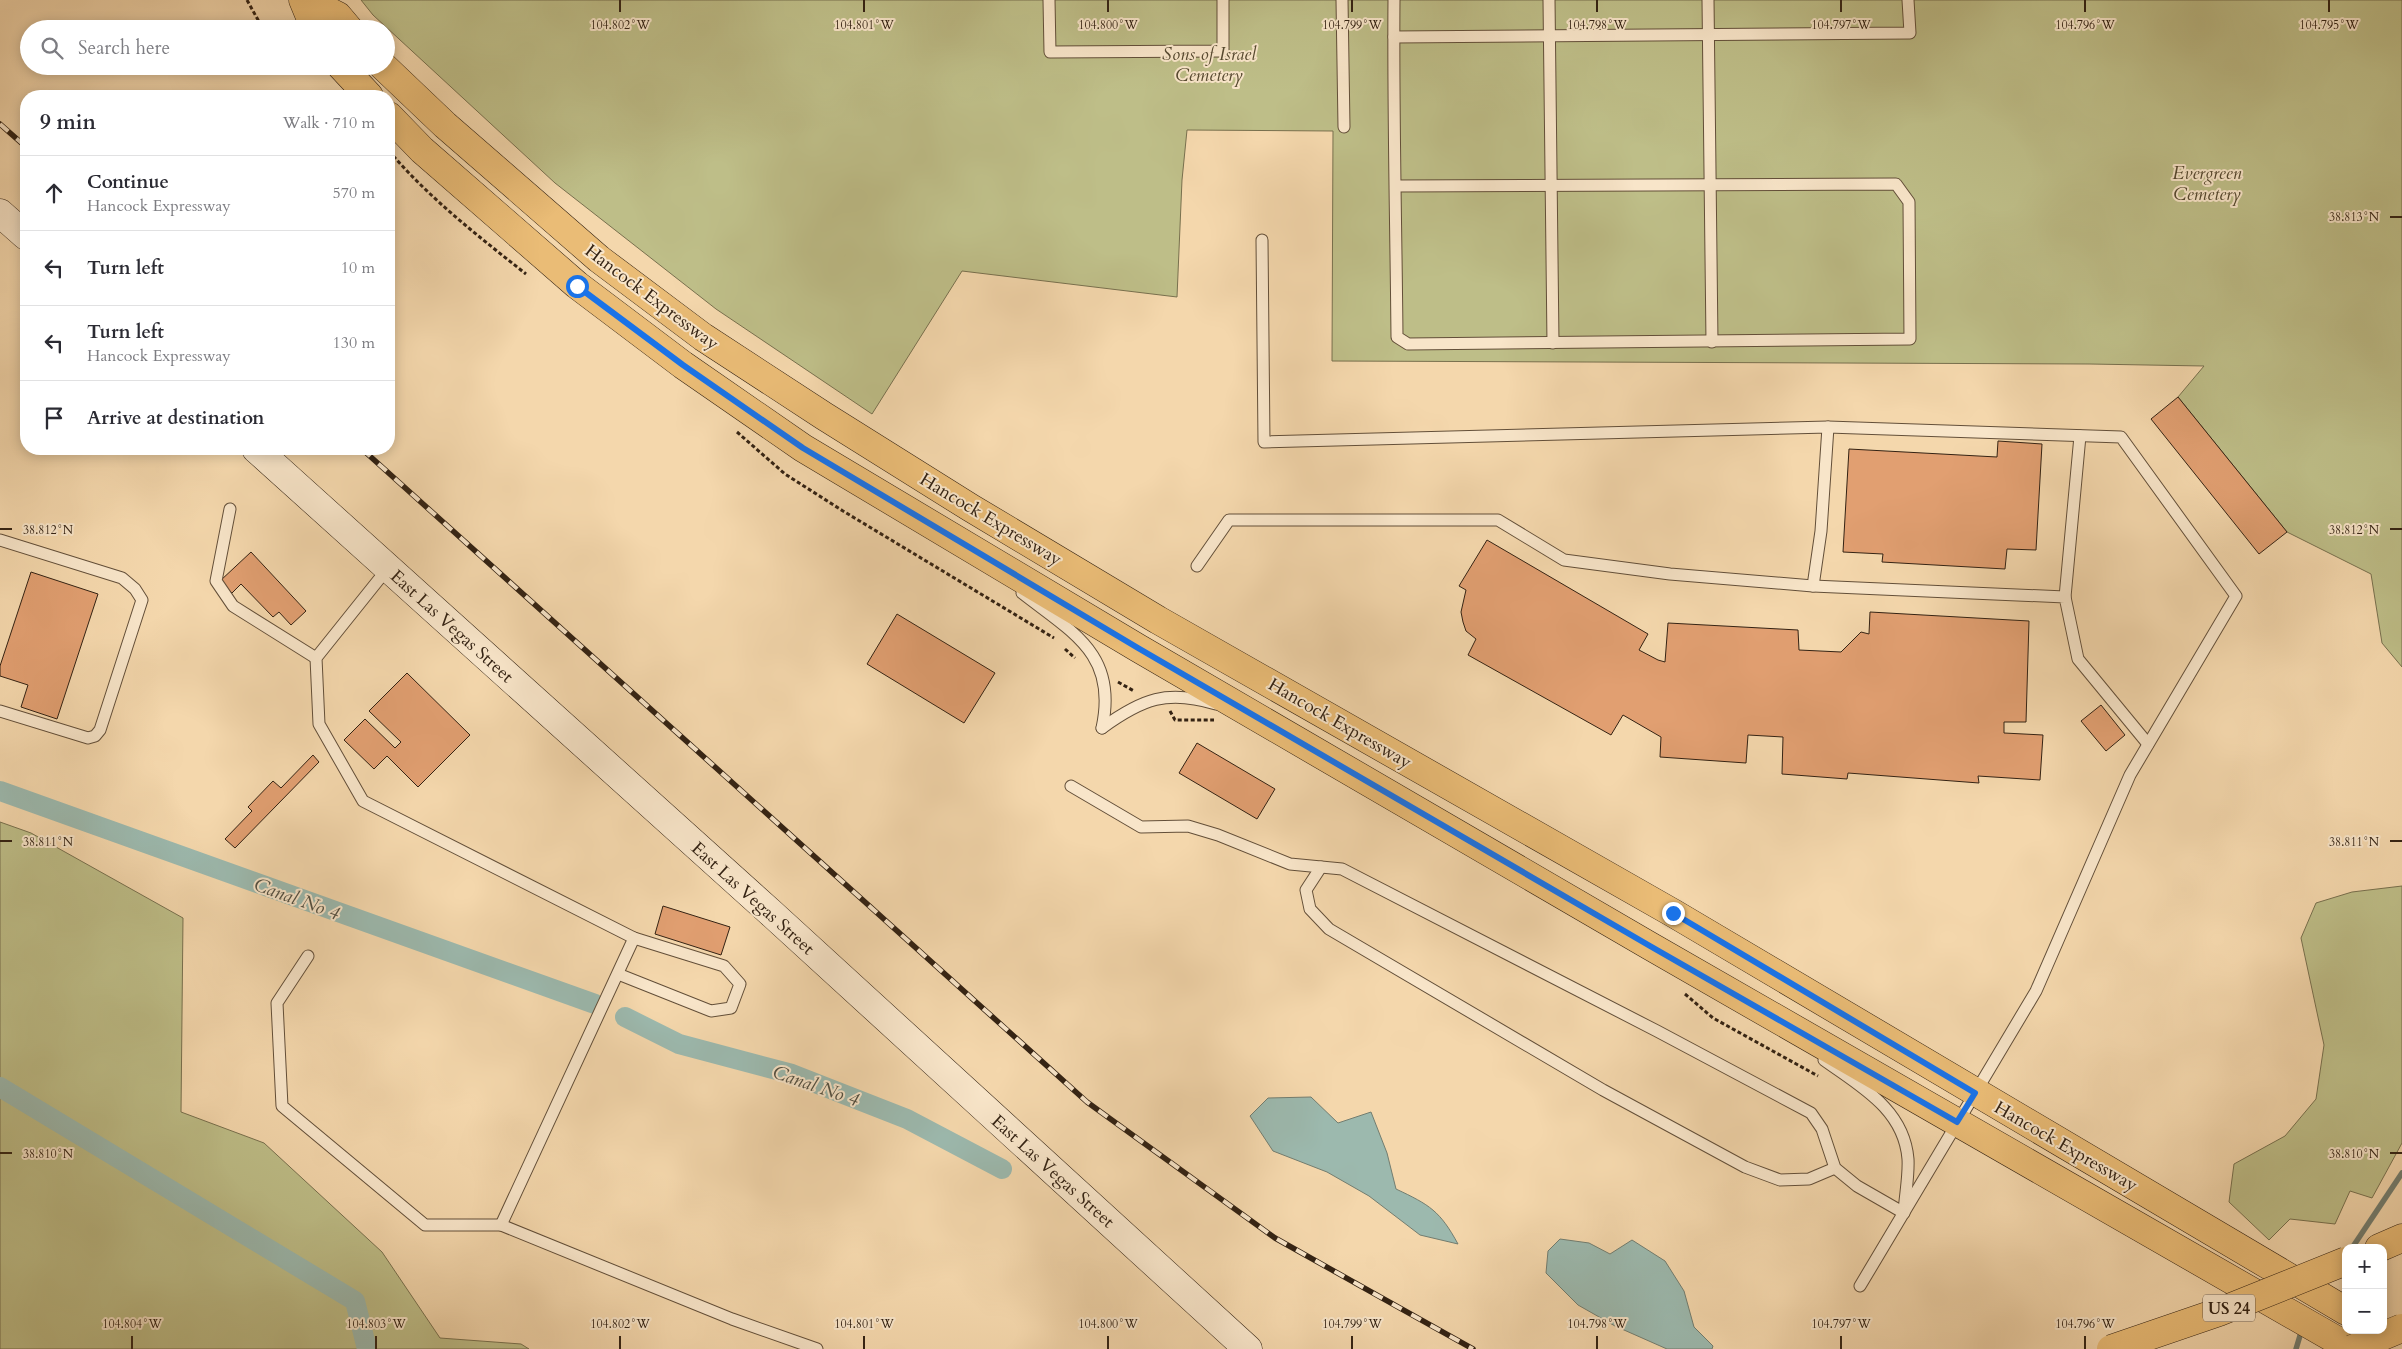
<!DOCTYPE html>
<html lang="en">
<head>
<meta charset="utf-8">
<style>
  body { margin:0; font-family:Cardo,serif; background:#f2f2f3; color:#2b2b33 }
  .controls { position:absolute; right:15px; bottom:15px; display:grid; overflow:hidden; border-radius:10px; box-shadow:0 2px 12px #0003 }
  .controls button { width:45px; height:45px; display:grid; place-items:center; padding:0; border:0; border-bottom:1px solid #e1e1e2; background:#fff; color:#2b2b33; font:25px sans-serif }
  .stop { position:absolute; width:15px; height:15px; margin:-11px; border:4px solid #1a73e8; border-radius:50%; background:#fff }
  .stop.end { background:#1a73e8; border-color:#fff; box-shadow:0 1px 5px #0008 }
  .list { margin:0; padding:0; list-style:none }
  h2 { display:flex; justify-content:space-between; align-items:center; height:65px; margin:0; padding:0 20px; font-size:21px }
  h2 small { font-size:16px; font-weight:400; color:#7c7c81 }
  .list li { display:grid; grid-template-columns:32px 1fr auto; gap:15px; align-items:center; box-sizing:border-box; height:75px; padding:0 20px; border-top:1px solid #e1e1e2 }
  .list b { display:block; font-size:19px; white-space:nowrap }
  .list p { margin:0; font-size:16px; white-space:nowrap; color:#7c7c81 }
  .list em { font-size:16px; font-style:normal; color:#7c7c81 }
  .icon { flex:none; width:28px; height:28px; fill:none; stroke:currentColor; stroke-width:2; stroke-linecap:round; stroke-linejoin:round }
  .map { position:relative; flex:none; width:2402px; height:1349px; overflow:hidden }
  .search { position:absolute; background:#fff; box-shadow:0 2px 12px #0003; left:20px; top:20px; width:375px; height:55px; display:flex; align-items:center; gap:12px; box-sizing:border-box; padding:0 18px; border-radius:28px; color:#7c7c81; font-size:19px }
  .panel { position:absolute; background:#fff; box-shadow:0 2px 12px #0003; left:20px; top:90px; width:375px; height:365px; border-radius:20px }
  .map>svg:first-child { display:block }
  .green { fill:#bebe88; stroke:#78704e }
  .water { fill:#9cb9ae; stroke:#727d70 }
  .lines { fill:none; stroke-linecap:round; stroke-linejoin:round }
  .stream { stroke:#727d70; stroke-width:5.5 }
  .canal { stroke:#9cb9ae; stroke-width:20 }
  .building { fill:#e19f71; stroke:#332213 }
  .lane-casing { stroke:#634f39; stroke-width:13 }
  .secondary-casing { stroke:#332213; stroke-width:29 }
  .primary-casing { stroke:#332213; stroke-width:29 }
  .highway-casing { stroke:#332213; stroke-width:29 }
  .path { stroke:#332213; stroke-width:3; stroke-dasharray:4 2.5; stroke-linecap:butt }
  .lane { stroke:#f8e5c9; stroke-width:11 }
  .secondary { stroke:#f8e5c9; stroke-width:28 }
  .primary { stroke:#eabc76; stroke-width:28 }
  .highway { stroke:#eabc76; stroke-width:28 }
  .rail-casing { stroke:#332213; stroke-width:5.5 }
  .rail { stroke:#f8e5c9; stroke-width:4; stroke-dasharray:11; stroke-linecap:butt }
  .highway-bridge-casing { stroke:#332213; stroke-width:29; stroke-linecap:butt }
  .highway-bridge { stroke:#eabc76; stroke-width:28 }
  .route { stroke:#1a73e8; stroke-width:6 }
  .ticks { fill:none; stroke:#332213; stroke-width:2 }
  .labels { text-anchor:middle; stroke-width:4; stroke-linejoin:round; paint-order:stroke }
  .shield { fill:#f8e5c9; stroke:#6e5c4a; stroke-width:1 }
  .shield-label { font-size:16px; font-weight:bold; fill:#332213 }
  .park-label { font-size:18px; font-style:italic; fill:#564930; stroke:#f8e5c9 }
  .street-label { font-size:18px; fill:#332213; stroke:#f8e5c9 }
  .water-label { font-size:19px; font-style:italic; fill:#524f42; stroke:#f8e5c9 }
  .ticks-label { font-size:12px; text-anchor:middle; fill:#332213; stroke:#f8e5c9; stroke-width:4; stroke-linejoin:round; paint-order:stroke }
</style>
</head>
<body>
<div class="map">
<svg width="2402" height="1349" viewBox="0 0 2402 1349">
  <rect width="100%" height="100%" fill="#f4d7ac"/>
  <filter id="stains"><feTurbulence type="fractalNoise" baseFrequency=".004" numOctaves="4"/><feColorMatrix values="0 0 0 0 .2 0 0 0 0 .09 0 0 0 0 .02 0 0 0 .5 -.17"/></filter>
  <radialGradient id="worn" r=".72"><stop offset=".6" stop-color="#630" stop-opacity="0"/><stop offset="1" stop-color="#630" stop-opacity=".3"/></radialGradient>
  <g class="green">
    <polygon points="361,0 2402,0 2402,667 2382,643 2371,574 2287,532 2178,397 2204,366 2090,364 1332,361 1333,131 1187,130 1182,180 1177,297 962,271 872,414 716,309 555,183 373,15"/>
    <polygon points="0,822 31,833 183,918 181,1112 264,1143 382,1252 440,1338 521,1344 529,1349 0,1349"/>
    <polygon points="2402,886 2402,1143 2372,1198 2350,1191 2335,1224 2290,1219 2269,1240 2229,1202 2234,1164 2285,1136 2316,1099 2324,1045 2301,938 2316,903 2352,892"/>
  </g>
  <g class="water">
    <path d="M 1311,1097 L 1338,1123 L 1371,1112 L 1387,1153 L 1396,1189 C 1430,1205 1440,1211 1458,1244 L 1420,1235 L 1369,1196 L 1327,1172 L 1273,1151 L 1250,1116 L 1268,1098 Z"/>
    <polygon points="1560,1239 1589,1243 1610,1254 1632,1240 1665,1261 1684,1291 1694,1327 1713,1346 1712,1349 1667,1349 1615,1326 1578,1305 1546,1273 1548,1251"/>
  </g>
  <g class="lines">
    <g class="stream">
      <polyline points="2352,1248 2402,1173"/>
      <polyline points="2296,1349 2302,1329"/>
    </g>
    <g class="canal">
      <polyline points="0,791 595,1004"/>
      <polyline points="625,1017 679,1044 792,1074 907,1119 1002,1169"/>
      <polyline points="0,1087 355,1301 367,1349"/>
    </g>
  </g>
  <g class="building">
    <polygon points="2178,397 2287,532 2259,554 2151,419"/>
    <polygon points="1998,441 2042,444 2036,550 2007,549 2005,569 1882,562 1883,554 1843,552 1849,449 1997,457"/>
    <polygon points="1487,540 1648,634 1639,650 1658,660 1665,662 1668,623 1798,630 1799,650 1841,652 1861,632 1869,634 1870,612 2029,621 2026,722 2004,722 2004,733 2043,735 2040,780 1978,776 1979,783 1848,773 1847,779 1782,774 1783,737 1748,735 1746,763 1660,757 1661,737 1623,715 1611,735 1468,655 1476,639 1466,631 1463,622 1461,612 1466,590 1459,586"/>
    <polygon points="251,552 306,611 291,625 279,612 273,617 241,584 232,593 220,581"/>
    <polygon points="31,572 98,594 57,719 21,707 28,685 0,676 0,666"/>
    <polygon points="897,614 995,673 964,723 867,664"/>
    <polygon points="407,673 470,735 418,787 387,756 374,769 344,740 365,719 395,748 401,742 369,711"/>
    <polygon points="2101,705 2125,735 2106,751 2081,721"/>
    <polygon points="1197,743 1275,789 1257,819 1179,773"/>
    <polygon points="313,755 319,762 235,848 225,839 252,811 248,807 273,781 281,788"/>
    <polygon points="663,906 730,927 721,955 655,934"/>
  </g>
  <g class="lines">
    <defs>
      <g id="lane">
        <polyline points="1049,0 1050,52 1223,51 1223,0"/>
        <polyline points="1342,0 1344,127"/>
        <path d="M 1394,0 C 1393,112 1396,225 1397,337 L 1408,344 L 1910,339 L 1909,202 L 1896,184 L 1395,186"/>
        <polyline points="1549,0 1553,343"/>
        <polyline points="1708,0 1712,342"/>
        <polyline points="1394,37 1910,33 1908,0"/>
        <polyline points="1262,240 1264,442 1828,427 2121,437 2236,596 2130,775 2036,991 1860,1286"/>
        <polyline points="230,509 216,581 233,606 316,658"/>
        <polyline points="0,540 122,578 135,589 142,600 100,730 95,736 88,738 0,711"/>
        <polyline points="1197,566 1229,520 1498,520 1564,560 1670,574 1813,586 2065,597 2078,659 2148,744"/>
        <polyline points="388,568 316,658 319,724 363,801 634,938 501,1225 732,1319 817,1349"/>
        <polyline points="1813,586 1821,531 1828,427"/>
        <path d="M 1022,593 C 1073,633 1118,654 1102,728"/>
        <polyline points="2065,597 2080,436"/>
        <path d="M 1102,728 C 1142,699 1167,689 1216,704"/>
        <path d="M 1071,786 L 1141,827 L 1188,826 L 1218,835 L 1290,864 L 1342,869 L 1657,1031 L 1811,1113 L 1822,1129 L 1835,1168 L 1857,1186 L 1904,1213 C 1905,1195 1909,1176 1908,1159 C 1904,1109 1860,1086 1824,1060"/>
        <polyline points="1321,867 1306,890 1310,909 1329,929 1603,1090 1745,1167 1780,1180 1809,1179 1835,1168"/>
        <polyline points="308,956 277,1003 282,1106 425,1225 501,1225"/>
        <polyline points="618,974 711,1011 731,1008 740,984 724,966 634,938"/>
      </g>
      <g id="secondary">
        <polyline points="0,213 26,236"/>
        <polyline points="256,449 770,912 1248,1349"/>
      </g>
      <g id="primary">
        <polyline points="303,0 315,29"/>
        <polyline points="307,0 338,16 349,29"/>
        <polyline points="341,66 369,96"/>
        <polyline points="383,66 445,125 599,259 703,337 824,416 971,508 1158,620 1673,913 2346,1311"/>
        <polyline points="389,116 422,150 577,285 683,365 803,448 1138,648 1650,946 2352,1349"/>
      </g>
      <polyline id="highway" points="2379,1248 2402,1238"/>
    </defs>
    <use href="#lane" class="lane-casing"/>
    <use href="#secondary" class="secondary-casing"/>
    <use href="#primary" class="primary-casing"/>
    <use href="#highway" class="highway-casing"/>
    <g class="path">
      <polyline points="247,0 263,29"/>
      <polyline points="310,66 319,74"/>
      <path d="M 389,151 C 429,198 478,236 526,274"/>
      <polyline points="737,432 785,474 843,511 1054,638"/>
      <polyline points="1065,649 1075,658"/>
      <polyline points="1118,682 1134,691"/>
      <polyline points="1170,711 1175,720 1214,720"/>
      <polyline points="1685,994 1713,1018 1818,1076"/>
    </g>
    <use href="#lane" class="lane"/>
    <use href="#secondary" class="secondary"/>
    <use href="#primary" class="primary"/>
    <use href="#highway" class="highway"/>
    <defs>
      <g id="rail">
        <polyline points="0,124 26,147"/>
        <polyline points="362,449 1087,1102 1275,1238 1473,1349"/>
      </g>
    </defs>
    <use href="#rail" class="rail-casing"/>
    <use href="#rail" class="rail"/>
    <defs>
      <g id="highway-bridge">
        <polyline points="2111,1349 2219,1312 2346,1261"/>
        <polyline points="2352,1349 2402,1328"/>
      </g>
    </defs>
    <use href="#highway-bridge" class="highway-bridge-casing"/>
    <use href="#highway-bridge" class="highway-bridge"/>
  </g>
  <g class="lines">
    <polyline class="route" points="577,286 683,365 803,448 1138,648 1650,946 1957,1122 1975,1093 1673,913"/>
  </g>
  <path class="ticks" d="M 620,0 L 620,12M 864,0 L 864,12M 1108,0 L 1108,12M 1352,0 L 1352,12M 1597,0 L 1597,12M 1841,0 L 1841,12M 2085,0 L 2085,12M 2329,0 L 2329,12M 2390,217 L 2402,217M 0,529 L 12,529M 2390,529 L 2402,529M 0,841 L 12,841M 2390,841 L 2402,841M 0,1153 L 12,1153M 2390,1153 L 2402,1153M 132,1336 L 132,1349M 376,1336 L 376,1349M 620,1336 L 620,1349M 864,1336 L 864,1349M 1108,1336 L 1108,1349M 1352,1336 L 1352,1349M 1597,1336 L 1597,1349M 1841,1336 L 1841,1349M 2085,1336 L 2085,1349"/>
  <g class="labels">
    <rect class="shield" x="2203" y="1294.5" width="52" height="27" rx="4"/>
    <g class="shield-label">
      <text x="2229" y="1314">US 24</text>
    </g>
    <g class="park-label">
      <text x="1209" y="60">Sons of Israel<tspan x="1209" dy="21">Cemetery</tspan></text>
      <text x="2207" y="179">Evergreen<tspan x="2207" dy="21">Cemetery</tspan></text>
    </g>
    <g class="street-label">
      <text transform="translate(652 297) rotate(37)" y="6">Hancock Expressway</text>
      <text transform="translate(991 519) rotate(31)" y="6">Hancock Expressway</text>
      <text transform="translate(452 626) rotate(42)" y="6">East Las Vegas Street</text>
      <text transform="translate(1340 723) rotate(30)" y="6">Hancock Expressway</text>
      <text transform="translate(753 898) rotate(42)" y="6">East Las Vegas Street</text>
      <text transform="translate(2066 1146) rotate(30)" y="6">Hancock Expressway</text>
      <text transform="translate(1053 1171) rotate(42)" y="6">East Las Vegas Street</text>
    </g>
    <g class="water-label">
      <text transform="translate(297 898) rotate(20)" y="7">Canal No 4</text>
      <text transform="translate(816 1085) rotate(19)" y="7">Canal No 4</text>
    </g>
  </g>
  <g class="ticks-label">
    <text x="620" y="29">104.802°W</text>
    <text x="864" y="29">104.801°W</text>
    <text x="1108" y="29">104.800°W</text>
    <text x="1352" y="29">104.799°W</text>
    <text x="1597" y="29">104.798°W</text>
    <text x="1841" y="29">104.797°W</text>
    <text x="2085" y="29">104.796°W</text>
    <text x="2329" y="29">104.795°W</text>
    <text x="2354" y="221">38.813°N</text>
    <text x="48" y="534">38.812°N</text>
    <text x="2354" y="534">38.812°N</text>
    <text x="48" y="846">38.811°N</text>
    <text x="2354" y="846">38.811°N</text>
    <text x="48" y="1158">38.810°N</text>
    <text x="2354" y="1158">38.810°N</text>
    <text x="132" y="1328">104.804°W</text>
    <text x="376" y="1328">104.803°W</text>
    <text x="620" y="1328">104.802°W</text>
    <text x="864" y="1328">104.801°W</text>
    <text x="1108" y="1328">104.800°W</text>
    <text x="1352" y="1328">104.799°W</text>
    <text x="1597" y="1328">104.798°W</text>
    <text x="1841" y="1328">104.797°W</text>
    <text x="2085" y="1328">104.796°W</text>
  </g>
  <rect width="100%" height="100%" filter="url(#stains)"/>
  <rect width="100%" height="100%" fill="url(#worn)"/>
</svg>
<div class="controls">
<button>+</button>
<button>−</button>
</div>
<div class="stop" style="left:577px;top:286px"></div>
<div class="stop end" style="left:1673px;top:913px"></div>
<div class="search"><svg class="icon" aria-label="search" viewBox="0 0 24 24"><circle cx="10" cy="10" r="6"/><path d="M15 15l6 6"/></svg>Search here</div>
<section class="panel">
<h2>9 min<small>Walk · 710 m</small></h2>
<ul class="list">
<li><svg class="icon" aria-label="ahead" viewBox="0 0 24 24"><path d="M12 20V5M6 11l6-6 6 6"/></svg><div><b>Continue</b><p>Hancock Expressway</p></div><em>570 m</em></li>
<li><svg class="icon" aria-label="left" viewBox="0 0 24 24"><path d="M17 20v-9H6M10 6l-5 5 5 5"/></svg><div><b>Turn left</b></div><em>10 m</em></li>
<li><svg class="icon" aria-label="left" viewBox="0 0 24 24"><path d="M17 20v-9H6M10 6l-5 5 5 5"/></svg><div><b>Turn left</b><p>Hancock Expressway</p></div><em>130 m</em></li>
<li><svg class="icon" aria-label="arrive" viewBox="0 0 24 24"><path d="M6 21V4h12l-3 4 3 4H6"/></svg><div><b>Arrive at destination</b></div></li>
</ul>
</section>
</div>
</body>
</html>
